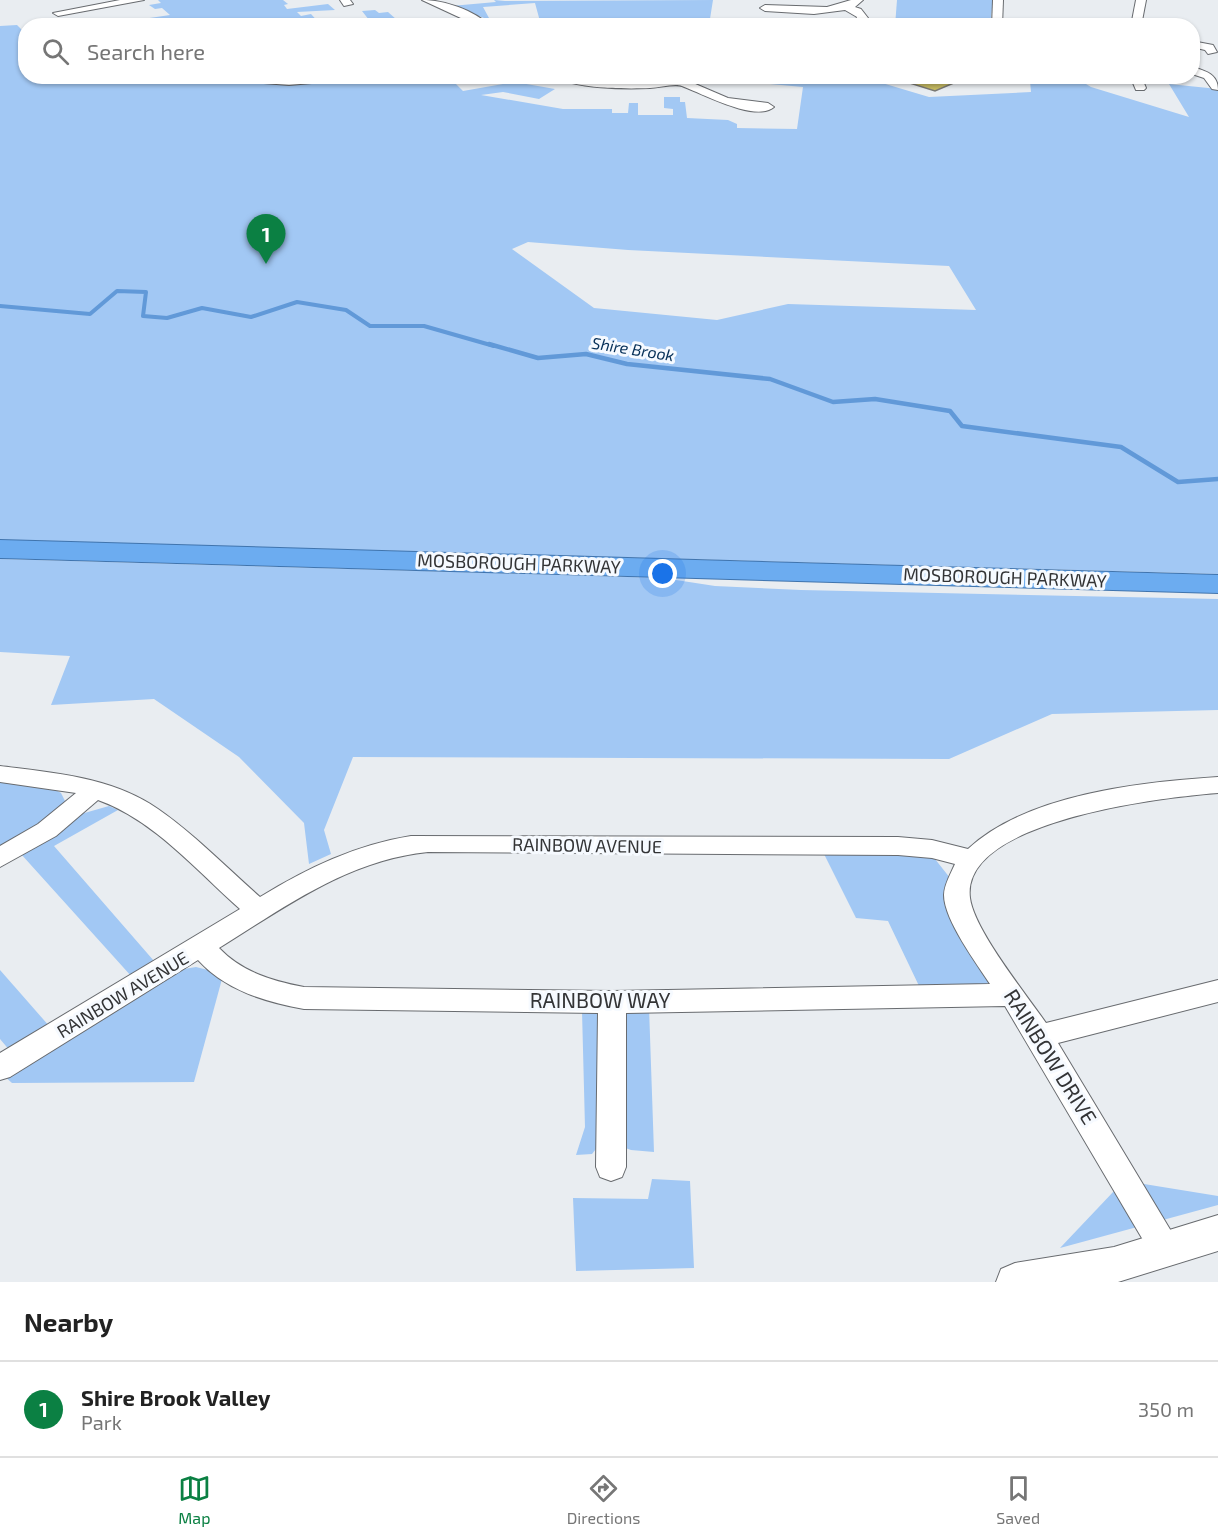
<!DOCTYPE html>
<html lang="en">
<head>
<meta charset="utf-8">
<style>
  body { margin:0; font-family:"Exo 2",sans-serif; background:#f2f2f2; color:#222 }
  .you { position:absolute; left:663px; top:574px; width:21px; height:21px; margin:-15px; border:4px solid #fff; border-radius:50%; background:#1a73e8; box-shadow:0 0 0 9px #1a73e833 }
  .badge { display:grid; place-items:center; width:39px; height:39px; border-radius:50%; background:#0b8043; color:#fff; font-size:20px; font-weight:700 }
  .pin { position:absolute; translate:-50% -50px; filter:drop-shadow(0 2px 3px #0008) }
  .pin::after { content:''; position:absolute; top:32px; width:21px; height:18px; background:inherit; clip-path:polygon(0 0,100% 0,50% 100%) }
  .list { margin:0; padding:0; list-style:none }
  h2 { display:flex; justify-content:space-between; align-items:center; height:78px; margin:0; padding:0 24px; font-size:26px }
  h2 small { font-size:20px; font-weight:400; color:#767676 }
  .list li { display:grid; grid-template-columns:39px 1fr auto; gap:18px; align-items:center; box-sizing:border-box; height:96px; padding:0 24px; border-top:2px solid #e0e0e0 }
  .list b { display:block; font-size:22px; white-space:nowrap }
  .list p { margin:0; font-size:20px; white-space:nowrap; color:#767676 }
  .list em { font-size:20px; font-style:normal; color:#767676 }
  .icon { flex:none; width:33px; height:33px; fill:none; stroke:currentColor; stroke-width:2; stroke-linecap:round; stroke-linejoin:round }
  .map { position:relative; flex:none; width:1218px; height:1282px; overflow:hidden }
  .search { position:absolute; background:#fff; box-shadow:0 2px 4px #0004; left:18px; right:18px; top:18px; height:66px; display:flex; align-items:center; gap:15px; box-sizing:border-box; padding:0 21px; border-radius:24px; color:#767676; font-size:22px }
  .sheet { height:174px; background:#fff }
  nav { display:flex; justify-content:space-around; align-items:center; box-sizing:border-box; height:84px; border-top:2px solid #e0e0e0; background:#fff; font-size:16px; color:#767676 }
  nav a { display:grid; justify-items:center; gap:3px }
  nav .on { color:#0b8043 }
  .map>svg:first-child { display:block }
  .green { fill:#a2c8f4; fill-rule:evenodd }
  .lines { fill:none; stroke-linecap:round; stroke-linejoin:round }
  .stream-far1 { stroke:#6199d8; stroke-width:4 }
  .stream { stroke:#6199d8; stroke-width:4.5 }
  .building { fill:#c6bb62; stroke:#7b7a75; stroke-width:1.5 }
  .minor-casing { stroke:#686b6f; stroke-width:2 }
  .tertiary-casing { stroke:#686b6f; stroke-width:2 }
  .trunk-casing { stroke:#4074ad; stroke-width:2 }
  .minor { fill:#fff; fill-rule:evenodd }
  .tertiary { fill:#fff; fill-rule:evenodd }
  .trunk { fill:#6cacf0; fill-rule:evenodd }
  .labels { text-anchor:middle; stroke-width:6; stroke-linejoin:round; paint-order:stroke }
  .far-water-label { font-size:16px; font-style:italic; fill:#063058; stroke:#f6faff }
  .street-label { font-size:18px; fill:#333436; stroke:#f6faff }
  .near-street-label { font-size:21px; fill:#333436; stroke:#f6faff }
</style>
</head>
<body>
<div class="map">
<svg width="1218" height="1282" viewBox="0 0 1218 1282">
  <rect width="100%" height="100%" fill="#e9edf1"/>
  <g class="green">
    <polygon points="158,0 283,0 288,4 284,5 287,9 328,4 335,10 297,12 301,16 311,14 321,25 214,26 204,21 190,25 176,20 144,26 136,20 170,15 162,8 155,9 149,5 161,3"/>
    <polygon points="494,0 505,1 713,0 709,25 666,23 665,25 655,25 655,23 595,22 593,25 574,24 575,19 564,18 560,25 541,25 535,3 483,7 489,18 484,18 451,6 496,2"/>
    <polygon points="897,0 993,0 990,25 895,26"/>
    <polygon points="375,10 379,13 388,12 397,20 403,20 409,25 373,25 362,11"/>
    <path d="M 17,25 L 25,33 L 26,76 L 190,76 L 271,84 L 379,76 L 449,77 L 463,91 L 515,82 L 555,89 L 539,99 L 503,92 L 481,95 L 563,109 L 612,109 L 612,113 L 628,113 L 629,103 L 638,103 L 638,115 L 673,115 L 673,109 L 664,108 L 664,97 L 680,97 L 680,102 L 685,102 L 687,118 L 728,120 L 737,124 L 737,128 L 797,129 L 803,87 L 770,84 L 771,77 L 783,77 L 784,82 L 807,83 L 809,78 L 803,77 L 862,77 L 929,97 L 1031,92 L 1030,81 L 1023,77 L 1085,77 L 1086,84 L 1091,87 L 1189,117 L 1169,84 L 1218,89 L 1218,574 L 0,540 L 0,26 ZM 528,242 L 628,250 L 949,266 L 976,310 L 788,304 L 717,320 L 594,308 L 512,249 Z"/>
    <polygon points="0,559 663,578 715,586 801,590 1218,599 1218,710 1052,714 949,759 353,757 324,830 331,854 309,864 304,823 239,757 154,699 51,705 70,656 0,652"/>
    <polygon points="0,780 54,789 61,793 65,801 61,808 0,851"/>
    <polygon points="109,806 118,810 54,846 154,961 132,977 21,854 81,814"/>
    <polygon points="823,852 924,855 935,859 950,878 989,982 980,988 920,988 888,921 856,918"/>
    <polygon points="196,967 212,971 222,979 194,1082 12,1083 3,1075 184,969"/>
    <polygon points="0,970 50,1027 11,1052 0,1039"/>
    <polygon points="649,1007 654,1152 631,1150 603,1140 592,1154 576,1155 585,1127 582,1011"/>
    <polygon points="652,1179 690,1181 694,1268 576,1271 573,1198 648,1199"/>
    <polygon points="1127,1184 1144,1184 1218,1196 1218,1205 1060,1248 1115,1190"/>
  </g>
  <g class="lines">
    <polyline class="stream-far1" points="0,306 90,314 117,291 146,292 143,316 167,318 202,308 251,317 297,302 346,310 370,326 424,326 494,346"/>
    <polyline class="stream" points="489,344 538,358 586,354 627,364 770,379 833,402 875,399 950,411 962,426 1121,447 1178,482 1218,479"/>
  </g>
  <polygon class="building" points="900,76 968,76 968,77 935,91 900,80"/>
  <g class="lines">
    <defs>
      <g id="minor">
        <polygon points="120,0 144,0 58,16 53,13"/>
        <polygon points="340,0 350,0 353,4 344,6"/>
        <path d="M 422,0 C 444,0 474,10 490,26 L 478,26 Z"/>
        <polygon points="851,0 863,0 855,7 861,9 868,18 867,20 855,22 857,17 845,10 814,14 765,11 760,8 765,5 827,7"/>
        <polygon points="993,0 1003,0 1002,26 992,26"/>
        <polygon points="1136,0 1146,0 1141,26 1131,26"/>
        <polygon points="1192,41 1213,45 1217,52 1208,54 1205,50 1192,47"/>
        <path d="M 1192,67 C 1206,71 1218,74 1218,90 L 1212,89 L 1204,78 L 1192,74 Z"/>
        <polygon points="205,76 362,76 357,79 289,85 210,79"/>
        <path d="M 555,76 L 634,82 L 712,76 L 693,83 L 728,98 L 768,103 L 774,107 C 756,123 701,93 682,86 C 674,83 659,88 650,88 C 627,89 573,89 555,76 Z"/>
        <polygon points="1130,76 1141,76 1146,88 1144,90 1136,90"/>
        <path d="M 0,766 C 55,773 112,777 158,809 C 194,834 227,868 260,897 C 308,868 355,845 411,836 L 898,837 L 932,840 L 968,849 C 1027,794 1141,782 1218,777 L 1218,793 C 1166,797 960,820 970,898 C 974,930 1026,994 1046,1023 L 1218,980 L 1218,1002 L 1058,1043 L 1183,1251 L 1178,1262 L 1167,1266 L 1156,1262 L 1005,1006 L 626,1013 L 626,1167 L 622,1177 L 611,1181 L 600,1177 L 596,1167 L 598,1013 L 304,1009 C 265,1002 225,990 198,960 L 10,1077 L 0,1080 L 0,1053 L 240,909 C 196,870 154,820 98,800 L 56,836 L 0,867 L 0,846 L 38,824 L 76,793 L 0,782 ZM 428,852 L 898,855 L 932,858 L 955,864 C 951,873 944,885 944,895 C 944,920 977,964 990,984 L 612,991 L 304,987 C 272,981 242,972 219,948 C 285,907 348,860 428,852 Z"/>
      </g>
      <polygon id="tertiary" points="1218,1215 1218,1251 1118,1282 996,1282 1001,1269 1015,1263 1114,1247"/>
      <polygon id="trunk" points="0,540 1218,575 1218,593 0,558"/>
    </defs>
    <use href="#minor" class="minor-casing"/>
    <use href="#tertiary" class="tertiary-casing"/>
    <use href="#trunk" class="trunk-casing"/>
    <use href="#minor" class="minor"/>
    <use href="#tertiary" class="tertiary"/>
    <use href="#trunk" class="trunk"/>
  </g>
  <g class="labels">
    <g class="far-water-label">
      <text transform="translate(633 349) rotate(9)" y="6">Shire Brook</text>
    </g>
    <g class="street-label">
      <text transform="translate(519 564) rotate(2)" y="6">MOSBOROUGH PARKWAY</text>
      <text transform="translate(1005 578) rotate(2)" y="6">MOSBOROUGH PARKWAY</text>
      <text transform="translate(587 846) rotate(1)" y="6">RAINBOW AVENUE</text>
      <text transform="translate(123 995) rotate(-31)" y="6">RAINBOW AVENUE</text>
    </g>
    <g class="near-street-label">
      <text x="600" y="1008">RAINBOW WAY</text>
      <text transform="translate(1050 1057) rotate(58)" y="7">RAINBOW DRIVE</text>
    </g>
  </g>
</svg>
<div class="you"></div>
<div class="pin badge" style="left:266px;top:264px">1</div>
<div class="search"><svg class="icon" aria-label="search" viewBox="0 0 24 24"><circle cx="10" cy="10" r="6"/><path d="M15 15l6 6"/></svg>Search here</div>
</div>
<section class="sheet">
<h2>Nearby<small></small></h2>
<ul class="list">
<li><span class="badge">1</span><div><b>Shire Brook Valley</b><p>Park</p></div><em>350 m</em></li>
</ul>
</section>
<nav>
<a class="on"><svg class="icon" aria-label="map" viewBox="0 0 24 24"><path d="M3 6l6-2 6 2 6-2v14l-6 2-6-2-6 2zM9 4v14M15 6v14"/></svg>Map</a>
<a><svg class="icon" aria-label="directions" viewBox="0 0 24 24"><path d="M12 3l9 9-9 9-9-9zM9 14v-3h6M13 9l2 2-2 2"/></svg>Directions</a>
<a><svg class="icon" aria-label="saved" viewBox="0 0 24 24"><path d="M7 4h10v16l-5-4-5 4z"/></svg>Saved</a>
</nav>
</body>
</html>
